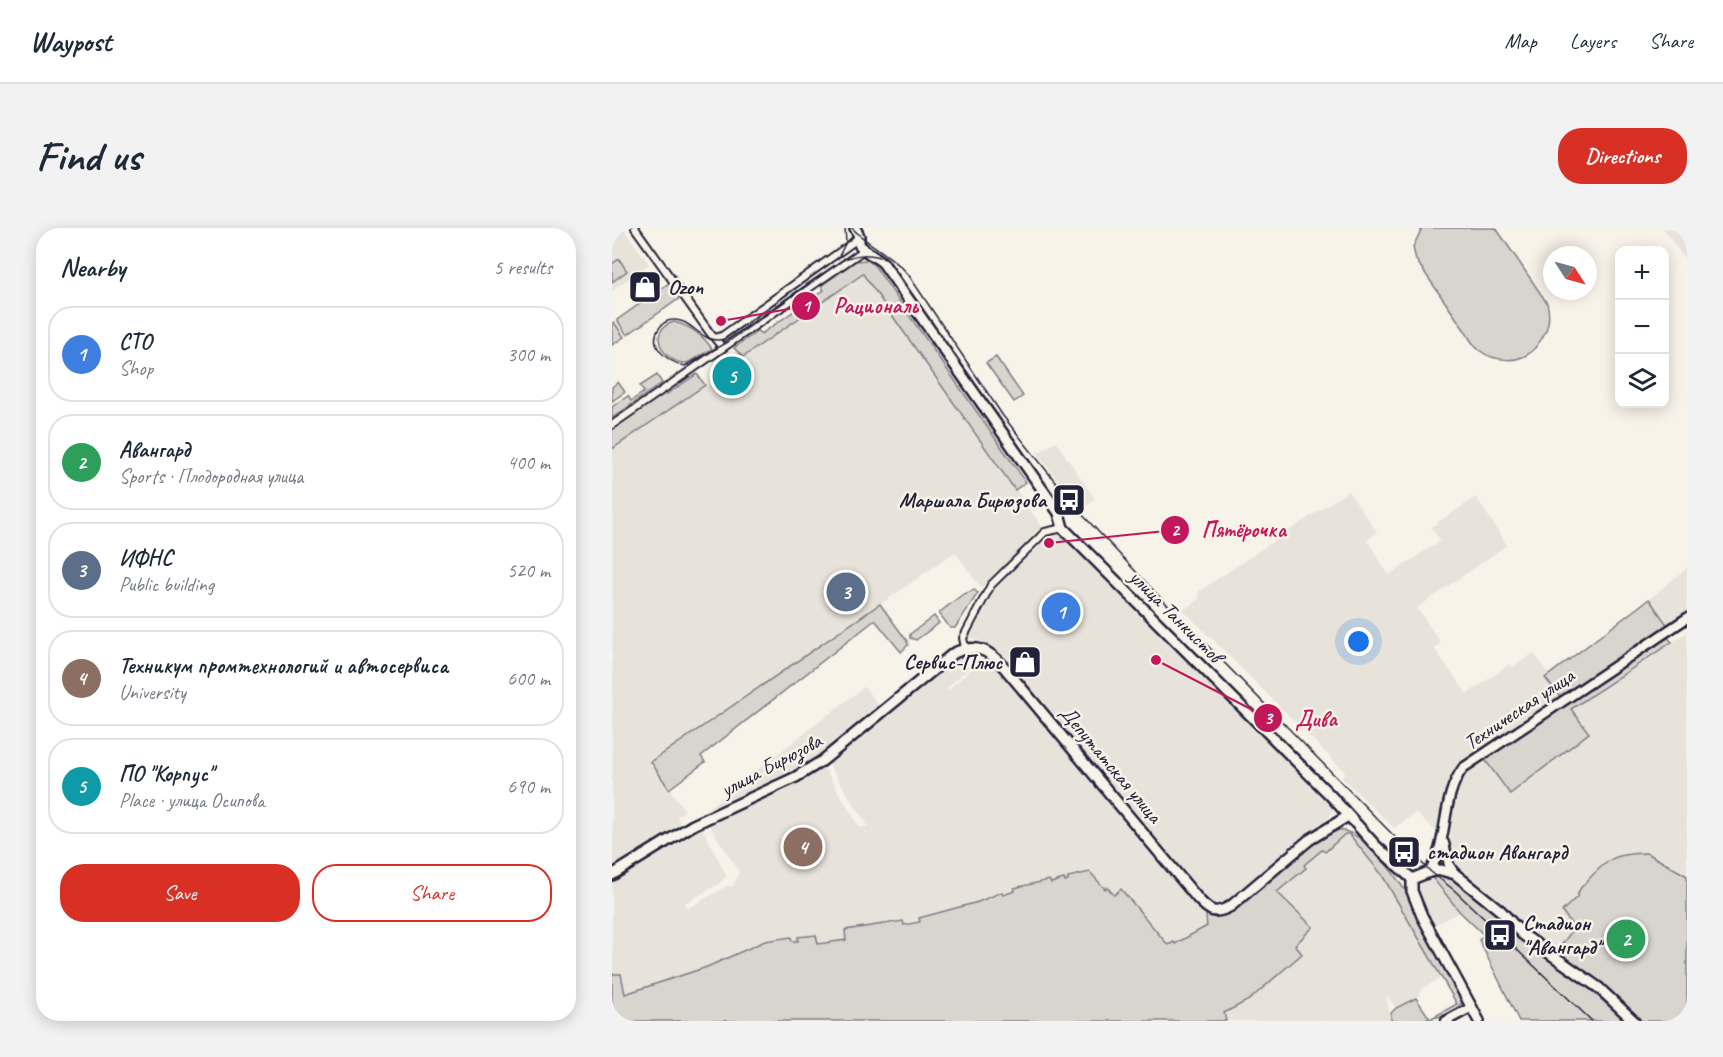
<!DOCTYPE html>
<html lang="en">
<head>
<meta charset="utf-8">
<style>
  body { margin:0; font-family:Caveat,sans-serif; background:#f2f2f3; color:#1f2937 }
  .controls { position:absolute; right:18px; top:18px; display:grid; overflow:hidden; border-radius:12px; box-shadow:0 3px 15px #0003 }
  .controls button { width:54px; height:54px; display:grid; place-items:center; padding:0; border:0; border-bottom:2px solid #e0e1e3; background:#fff; color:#1f2937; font:30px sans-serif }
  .compass { position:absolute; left:931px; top:18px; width:54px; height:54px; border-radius:50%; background:#fff; box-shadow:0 3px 15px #0003; rotate:126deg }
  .you { position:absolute; left:747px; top:414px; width:21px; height:21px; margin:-15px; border:4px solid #fff; border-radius:50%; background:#1a73e8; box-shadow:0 0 0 9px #1a73e833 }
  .badge { display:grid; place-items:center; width:39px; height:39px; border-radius:50%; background:#d93025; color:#fff; font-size:20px; font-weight:700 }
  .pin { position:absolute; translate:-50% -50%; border:3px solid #fff; box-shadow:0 2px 6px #0006 }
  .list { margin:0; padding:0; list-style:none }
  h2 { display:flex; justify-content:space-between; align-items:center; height:78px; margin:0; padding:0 24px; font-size:26px }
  h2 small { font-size:20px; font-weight:400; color:#747a83 }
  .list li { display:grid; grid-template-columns:39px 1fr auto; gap:18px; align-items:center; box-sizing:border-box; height:96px; margin:0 12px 12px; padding:0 12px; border:2px solid #e0e1e3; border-radius:24px }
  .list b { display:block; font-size:22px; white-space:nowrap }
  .list p { margin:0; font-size:20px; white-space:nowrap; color:#747a83 }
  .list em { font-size:20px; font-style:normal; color:#747a83 }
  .actions { display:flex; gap:12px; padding:18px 24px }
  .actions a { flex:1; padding:14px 0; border:2px solid #d93025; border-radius:24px; text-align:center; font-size:21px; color:#d93025 }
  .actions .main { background:#d93025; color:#fff }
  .icon { flex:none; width:33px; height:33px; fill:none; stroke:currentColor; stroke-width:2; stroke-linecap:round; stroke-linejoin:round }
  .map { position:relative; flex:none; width:1075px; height:793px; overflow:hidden; border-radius:24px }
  header { display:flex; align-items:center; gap:36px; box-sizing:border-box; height:84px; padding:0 30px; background:#fff; border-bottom:2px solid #e0e1e3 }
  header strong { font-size:28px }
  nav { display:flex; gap:33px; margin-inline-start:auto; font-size:21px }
  .intro { display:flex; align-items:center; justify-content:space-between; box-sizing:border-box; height:144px; padding:0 36px }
  h1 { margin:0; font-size:42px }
  .button { padding:15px 27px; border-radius:24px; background:#d93025; color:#fff; font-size:21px; font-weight:700 }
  main { display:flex; gap:36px; padding:0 36px }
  aside { flex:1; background:#fff; border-radius:24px; box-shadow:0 3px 15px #0003 }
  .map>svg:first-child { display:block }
  .built { fill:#e7e3db }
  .green { fill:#d8d5cf; stroke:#7d7c85; stroke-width:1.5 }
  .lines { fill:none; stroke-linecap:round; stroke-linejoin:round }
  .minor-casing { stroke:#22223b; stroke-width:10 }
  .tertiary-casing { stroke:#22223b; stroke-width:13 }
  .secondary-casing { stroke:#22223b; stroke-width:14 }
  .minor { stroke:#f7f3e8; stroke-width:6 }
  .tertiary { stroke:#f7f3e8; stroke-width:8 }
  .secondary { stroke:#f7f3e8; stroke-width:9 }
  .tram { stroke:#22223b; stroke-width:1.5 }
  .labels { text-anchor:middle; stroke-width:5; stroke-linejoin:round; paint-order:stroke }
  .poi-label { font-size:21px; font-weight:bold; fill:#22223b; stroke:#f7f3e8; text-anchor:start }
  .street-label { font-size:21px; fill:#22223b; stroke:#f7f3e8 }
  .leader { fill:none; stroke:#c2185b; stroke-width:2 }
  .callout-dot { fill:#c2185b; stroke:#f7f3e8; stroke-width:2 }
  .mark-label { font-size:18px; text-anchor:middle; font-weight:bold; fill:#fff }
  .callout-label { font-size:22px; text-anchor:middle; font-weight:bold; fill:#c2185b; stroke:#f7f3e8; stroke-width:5; stroke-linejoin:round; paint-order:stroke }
</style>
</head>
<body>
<header>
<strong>Waypost</strong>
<nav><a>Map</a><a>Layers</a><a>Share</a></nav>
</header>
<div class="intro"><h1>Find us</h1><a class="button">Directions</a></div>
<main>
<aside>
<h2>Nearby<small>5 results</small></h2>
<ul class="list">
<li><span class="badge" style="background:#3f7fe0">1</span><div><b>СТО</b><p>Shop</p></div><em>300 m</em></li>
<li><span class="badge" style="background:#2e9e5b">2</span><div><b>Авангард</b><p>Sports · Плодородная улица</p></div><em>400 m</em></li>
<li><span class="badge" style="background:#5c6f8a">3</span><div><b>ИФНС</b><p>Public building</p></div><em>520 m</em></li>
<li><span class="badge" style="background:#8d6e63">4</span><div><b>Техникум промтехнологий и автосервиса</b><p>University</p></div><em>600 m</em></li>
<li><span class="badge" style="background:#0f9aa8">5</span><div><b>ПО &quot;Корпус&quot;</b><p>Place · улица Осипова</p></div><em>690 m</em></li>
</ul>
<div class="actions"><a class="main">Save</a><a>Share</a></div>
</aside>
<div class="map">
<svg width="1075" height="793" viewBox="0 0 1075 793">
  <rect width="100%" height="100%" fill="#f7f3e8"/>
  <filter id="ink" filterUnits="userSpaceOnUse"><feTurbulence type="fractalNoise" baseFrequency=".0167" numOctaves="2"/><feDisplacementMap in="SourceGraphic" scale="12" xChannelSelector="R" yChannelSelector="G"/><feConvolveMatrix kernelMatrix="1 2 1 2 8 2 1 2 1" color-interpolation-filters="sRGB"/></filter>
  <g filter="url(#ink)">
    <g class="built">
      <polygon points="0,0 11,0 37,36 0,63"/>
      <polygon points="1051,0 1075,0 1075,35"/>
      <polygon points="251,45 431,300 376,355 369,360 343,324 40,537 73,583 65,588 67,594 66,599 0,641 0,221 93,157 95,158 132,131 131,129"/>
      <polygon points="444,214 483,271 468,283 425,225"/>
      <polygon points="736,263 765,304 755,312 777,347 828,313 819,299 864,269 895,317 805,380 829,415 822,420 855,466 898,436 901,439 922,425 937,447 933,451 949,470 843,546 834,566 827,606 804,585 782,600 730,550 733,544 571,382 588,370 586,364"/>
      <polygon points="443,305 456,311 717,571 721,579 718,589 612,675 604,678 595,673 388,426 368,413 358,410 357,407 380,358 435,306"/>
      <polygon points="1075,340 1075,385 1056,398 1037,371"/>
      <polygon points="1075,404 1075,648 1035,625 994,633 966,663 965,669 950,683 962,700 945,723 915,704 851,647 839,630 838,593 841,570 844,560 853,543 871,529 898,566 977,504 959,481"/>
      <polygon points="354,424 366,426 364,433 335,460 336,462 374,428 379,431 595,685 594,688 595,698 563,716 557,717 508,661 502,667 480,648 456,650 457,652 453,653 451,651 438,655 437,652 402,660 403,663 397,666 391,667 390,664 366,674 307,691 308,694 292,698 291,693 234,702 234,712 205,716 203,707 186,710 187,713 180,713 179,710 153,713 95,739 12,766 9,747 0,746 0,652 89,598 115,648 105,657 73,675 75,681 115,658 121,658 127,644 96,595 205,539 211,540 215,544 248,600 256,598 215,534 345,428"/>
      <polygon points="252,459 269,480 231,512 181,545 98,585 88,586"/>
      <polygon points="733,606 737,607 770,647 831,749 812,759 804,770 784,780 774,767 779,793 614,793 612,785 637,772 683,717 700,699 665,664 693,640 691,637 711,621 713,624"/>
      <polygon points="819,648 848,684 820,698 809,675 807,661 808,656"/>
    </g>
    <g class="green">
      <path d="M 810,0 L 884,0 L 935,75 C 940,94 934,107 922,121 C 909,136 882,134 867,122 C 861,118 856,107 851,100 C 835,77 820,55 804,32 L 801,19 Z"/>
      <polygon points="7,31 15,43 0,54 0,36"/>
      <polygon points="255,32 262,37 414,254 403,262 251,46 131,129 122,120 146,103 149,106 212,62 209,58 244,33"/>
      <polygon points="57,55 68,70 15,107 5,92"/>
      <polygon points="2,94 12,109 0,117 0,96"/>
      <path d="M 62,94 C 78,98 91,107 100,121 L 75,135 C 50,136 34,101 62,94 Z"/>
      <polygon points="384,129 411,168 402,174 374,135"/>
      <polygon points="85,146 93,157 0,221 0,201 51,166 55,166"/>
      <polygon points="45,147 50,155 0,190 0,179 16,168 19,173 32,164 28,158"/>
      <polygon points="6,154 13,164 0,173 0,159"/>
      <polygon points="362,362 366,365 343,400 338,400 327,385 350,367"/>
      <polygon points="1037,371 1056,398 949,470 933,450"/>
      <polygon points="268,376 295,413 296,417 289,424 263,392 89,528 93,534 57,561 39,534"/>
      <polygon points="322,388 327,395 304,412 298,410 298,406"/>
      <polygon points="1052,409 1056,410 1060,414 959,481 977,505 898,566 871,529"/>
      <path d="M 727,602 C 774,605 830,729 851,768 C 850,793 798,793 779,793 L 779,785 L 784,780 L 804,770 L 818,791 L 845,776 L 770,647 L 737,606 L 733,606 L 713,624 L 710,622 L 692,637 L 694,640 L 665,664 L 701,699 L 683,717 L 690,726 L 637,772 L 612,785 L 614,793 L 0,793 L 0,746 L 9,746 L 13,766 L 95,739 L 153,713 L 179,709 L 180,713 L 186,713 L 186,709 L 204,707 L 206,716 L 234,712 L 233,702 L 291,693 L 292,697 L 308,694 L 307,690 L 366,674 L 390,664 L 391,667 L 403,663 L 402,660 L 437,652 L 439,655 L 452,651 L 453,653 L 456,652 L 456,649 L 478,644 L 493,661 L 495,659 L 502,667 L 509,661 L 556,717 L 562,714 L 563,716 L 595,698 L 594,688 L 595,685 L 605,689 L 617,685 L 706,611 Z"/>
      <path d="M 1035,625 L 1075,648 L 1075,793 L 1028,793 C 1006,764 974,744 945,723 L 962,700 L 950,683 L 965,669 C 966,662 970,658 975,653 C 997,629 1003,626 1035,625 Z"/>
      <polygon points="826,646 846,654 861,664 895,698 962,745 973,757 1014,793 907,793 867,712 872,707 848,684 819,648"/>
    </g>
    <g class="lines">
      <defs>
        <g id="minor">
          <polyline points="23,0 98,105 111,120"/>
          <polyline points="103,110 110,108 240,15 247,8"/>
          <polyline points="0,197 252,22"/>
          <polyline points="353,420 351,410 379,357 433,304 451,300"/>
        </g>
        <g id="tertiary">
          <polyline points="832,615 837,637 843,646"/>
          <path d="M 817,644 C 838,612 828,571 851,540 L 1075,390"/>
          <polyline points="834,793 860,779"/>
        </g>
        <g id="secondary">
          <path d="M 243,0 L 247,8 L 247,16 C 253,25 264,28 271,35 L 435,268 L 447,285 L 451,300 L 719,568 L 764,618 L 800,651 L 800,663 L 810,688 L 867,793"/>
          <path d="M 0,647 L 81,597 L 184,549 L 210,533 L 342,425 C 364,415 377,422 392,439 L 586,671 C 598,684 603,687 619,678 L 697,612 L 736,588"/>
          <polyline points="800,651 817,644 829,642 843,646 889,683 910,706 987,760 1022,793"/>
        </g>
      </defs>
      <use href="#minor" class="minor-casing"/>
      <use href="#tertiary" class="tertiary-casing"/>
      <use href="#secondary" class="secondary-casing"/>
      <use href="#minor" class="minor"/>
      <use href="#tertiary" class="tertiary"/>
      <use href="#secondary" class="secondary"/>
      <g class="tram">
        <path d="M 233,0 L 234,14 L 226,30 L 112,111 C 90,118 80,90 61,92 C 56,92 51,95 48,99 C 34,118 56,134 73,138 L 116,114 L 231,32 C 246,25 257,26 272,30"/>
        <path d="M 240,0 C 257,18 280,27 296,46 L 391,188 L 466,282 L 544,365 L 780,606 L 819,644 L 842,662 L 980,793"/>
      </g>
    </g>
  </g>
  <defs>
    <symbol id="shop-square" viewBox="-11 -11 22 22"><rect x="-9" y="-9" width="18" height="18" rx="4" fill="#22223b" stroke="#f7f3e8"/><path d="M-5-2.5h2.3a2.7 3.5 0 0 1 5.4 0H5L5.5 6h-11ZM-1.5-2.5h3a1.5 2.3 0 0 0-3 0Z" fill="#fff"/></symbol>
    <symbol id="bus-square" viewBox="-11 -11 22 22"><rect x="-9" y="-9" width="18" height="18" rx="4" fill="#22223b" stroke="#f7f3e8"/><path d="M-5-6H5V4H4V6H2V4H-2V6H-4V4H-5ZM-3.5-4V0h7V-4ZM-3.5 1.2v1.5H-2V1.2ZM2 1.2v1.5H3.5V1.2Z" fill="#fff"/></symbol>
  </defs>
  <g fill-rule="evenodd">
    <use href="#shop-square" x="14" y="40" width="38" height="38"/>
    <use href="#bus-square" x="438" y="253" width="38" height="38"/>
    <use href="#shop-square" x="394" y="415" width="38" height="38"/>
    <use href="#bus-square" x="773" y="605" width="38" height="38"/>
    <use href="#bus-square" x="869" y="688" width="38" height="38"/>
  </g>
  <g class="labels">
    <g class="poi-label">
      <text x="56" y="66">Ozon</text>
      <text x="434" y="279" text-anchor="end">Маршала Бирюзова</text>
      <text x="390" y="441" text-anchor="end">Сервис-Плюс</text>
      <text x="815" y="631">стадион Авангард</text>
      <text x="911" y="702">Стадион<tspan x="911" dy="24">"Авангард"</tspan></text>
    </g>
    <g class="street-label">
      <text transform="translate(564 388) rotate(45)" y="7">улица Танкистов</text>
      <text transform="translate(907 481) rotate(-34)" y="7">Техническая улица</text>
      <text transform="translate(499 536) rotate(50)" y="7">Депутатская улица</text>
      <text transform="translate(159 537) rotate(-28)" y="7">улица Бирюзова</text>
    </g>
  </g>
  <path class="leader" d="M109 93L194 78M437 315L563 302M544 432L656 490"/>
  <g class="callout-dot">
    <circle cx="109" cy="93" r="6"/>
    <circle cx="437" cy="315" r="6"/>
    <circle cx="544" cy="432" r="6"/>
    <circle cx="194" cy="78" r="15"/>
    <circle cx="563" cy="302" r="15"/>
    <circle cx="656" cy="490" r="15"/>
  </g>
  <g class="mark-label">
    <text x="194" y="84">1</text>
    <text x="563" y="308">2</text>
    <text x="656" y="496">3</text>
  </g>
  <g class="callout-label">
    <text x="264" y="85">Рациональ</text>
    <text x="632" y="309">Пятёрочка</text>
    <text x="704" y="498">Дива</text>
  </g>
</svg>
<div class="controls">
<button>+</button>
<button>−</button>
<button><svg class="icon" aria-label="layers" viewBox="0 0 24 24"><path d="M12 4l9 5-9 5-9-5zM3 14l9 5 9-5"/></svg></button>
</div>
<svg class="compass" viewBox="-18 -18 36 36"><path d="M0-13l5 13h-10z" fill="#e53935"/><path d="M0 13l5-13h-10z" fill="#747a83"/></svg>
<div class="you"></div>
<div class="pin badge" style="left:449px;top:384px;background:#3f7fe0">1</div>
<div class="pin badge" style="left:1014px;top:711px;background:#2e9e5b">2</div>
<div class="pin badge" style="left:234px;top:364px;background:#5c6f8a">3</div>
<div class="pin badge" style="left:191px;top:619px;background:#8d6e63">4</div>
<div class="pin badge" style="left:120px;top:148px;background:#0f9aa8">5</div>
</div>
</main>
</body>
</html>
